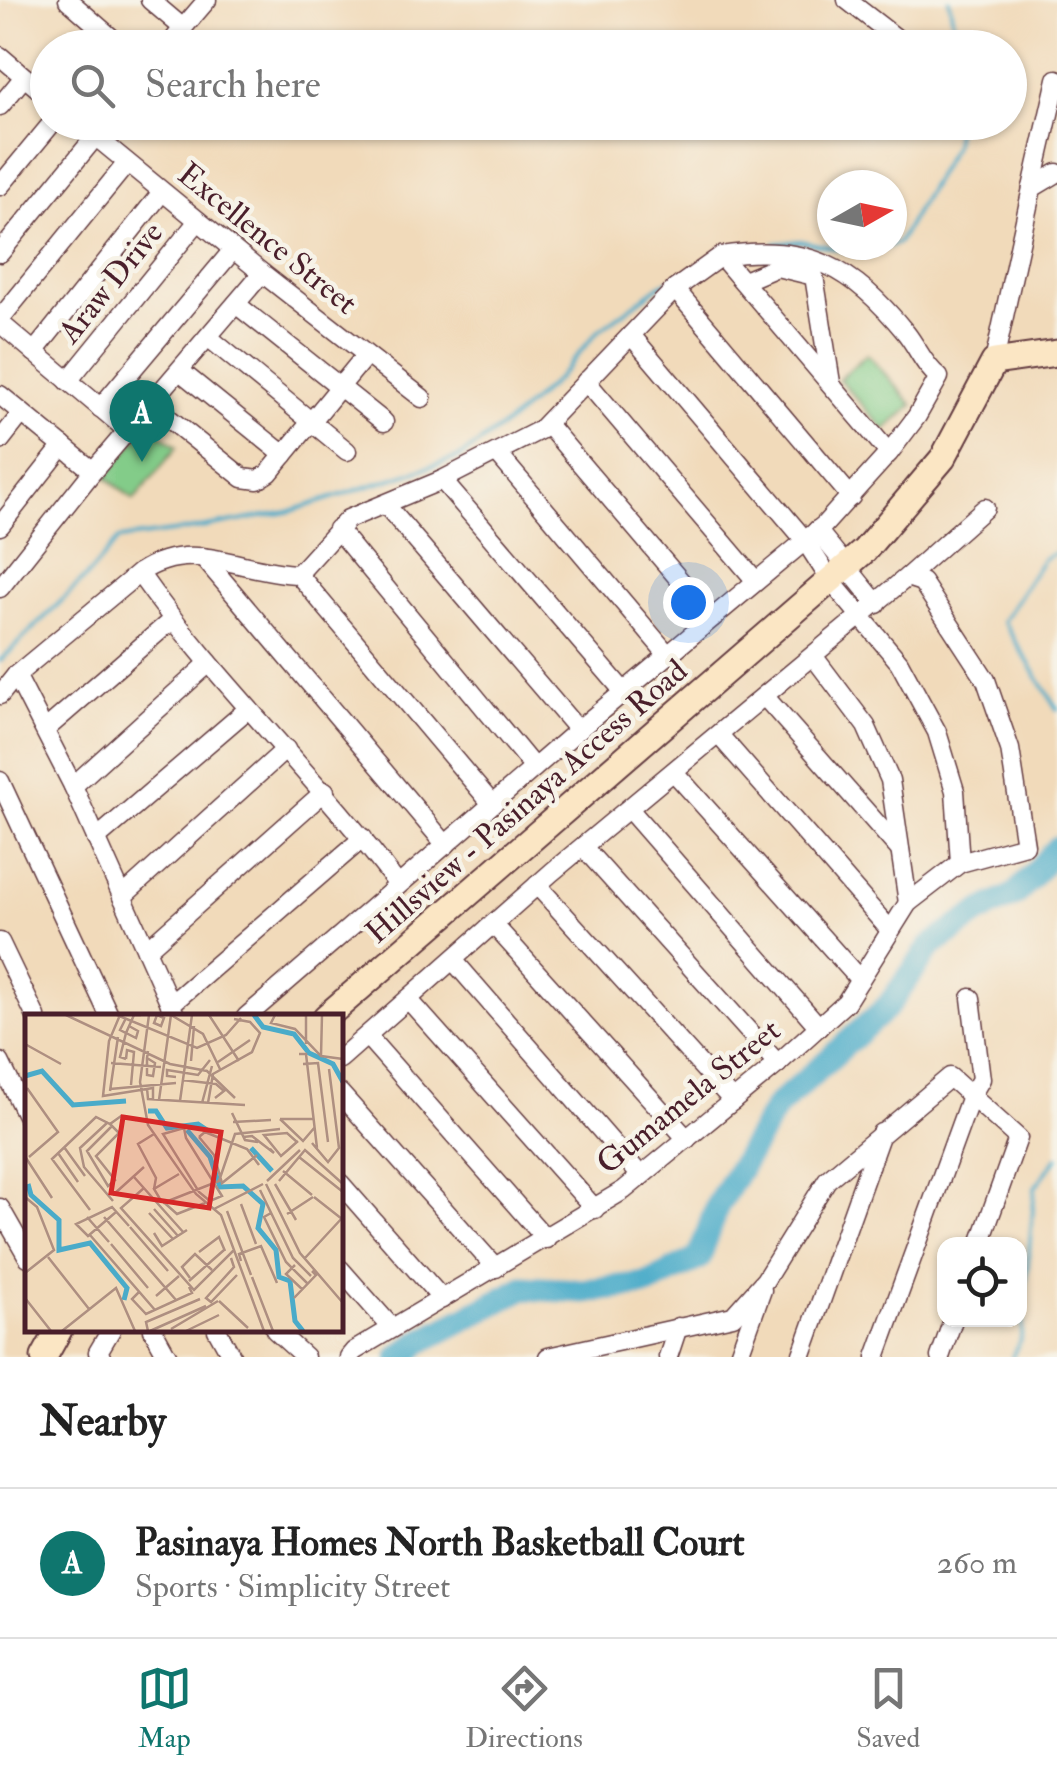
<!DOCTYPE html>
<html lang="en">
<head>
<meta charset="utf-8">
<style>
  body { margin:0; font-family:"IM FELL Double Pica",serif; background:#f6f6f6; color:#222 }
  .controls { position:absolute; right:30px; bottom:30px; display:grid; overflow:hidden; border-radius:20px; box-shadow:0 2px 8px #0004 }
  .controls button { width:90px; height:90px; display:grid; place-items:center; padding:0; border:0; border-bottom:2px solid #e0e0e0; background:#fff; color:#222; font:50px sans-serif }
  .compass { position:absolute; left:817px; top:170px; width:90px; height:90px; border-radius:50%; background:#fff; box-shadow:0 2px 8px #0004; rotate:81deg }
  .you { position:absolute; left:688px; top:602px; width:35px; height:35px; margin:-25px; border:8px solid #fff; border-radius:50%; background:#1a73e8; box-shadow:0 0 0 15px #1a73e833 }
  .badge { display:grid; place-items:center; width:65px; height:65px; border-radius:50%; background:#0f766e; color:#fff; font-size:32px; font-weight:700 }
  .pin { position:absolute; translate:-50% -82px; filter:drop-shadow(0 2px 5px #0008) }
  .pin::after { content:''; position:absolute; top:52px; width:35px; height:30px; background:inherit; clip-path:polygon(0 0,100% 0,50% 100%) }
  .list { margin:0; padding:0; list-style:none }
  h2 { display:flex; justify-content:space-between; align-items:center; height:130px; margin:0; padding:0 40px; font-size:42px }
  h2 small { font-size:32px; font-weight:400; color:#767676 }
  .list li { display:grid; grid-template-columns:65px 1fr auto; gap:30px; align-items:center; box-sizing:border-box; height:150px; padding:0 40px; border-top:2px solid #e0e0e0 }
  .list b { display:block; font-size:38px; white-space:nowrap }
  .list p { margin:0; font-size:32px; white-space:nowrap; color:#767676 }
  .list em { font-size:32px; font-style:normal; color:#767676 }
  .icon { flex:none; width:55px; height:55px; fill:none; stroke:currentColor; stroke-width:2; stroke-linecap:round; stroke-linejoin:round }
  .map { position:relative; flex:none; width:1057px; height:1357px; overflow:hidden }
  .search { position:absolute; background:#fff; box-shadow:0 2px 8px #0004; left:30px; right:30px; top:30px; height:110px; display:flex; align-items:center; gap:25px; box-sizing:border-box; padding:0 35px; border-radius:55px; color:#767676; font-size:38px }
  .sheet { height:280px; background:#fff }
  nav { display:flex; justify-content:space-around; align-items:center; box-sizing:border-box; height:140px; border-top:2px solid #e0e0e0; background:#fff; font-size:28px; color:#767676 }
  nav a { display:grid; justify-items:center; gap:5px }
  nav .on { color:#0f766e }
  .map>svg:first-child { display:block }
  .green { fill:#83cc89; stroke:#66765a; stroke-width:2.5 }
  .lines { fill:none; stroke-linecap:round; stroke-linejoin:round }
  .stream { stroke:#4aabc9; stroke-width:4 }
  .river { stroke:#4aabc9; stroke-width:25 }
  .street-casing { stroke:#633b40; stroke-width:21 }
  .secondary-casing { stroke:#633b40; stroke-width:29 }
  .street { stroke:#fff; stroke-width:18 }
  .secondary { stroke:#fbe6c4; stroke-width:25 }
  .labels { text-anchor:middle; stroke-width:9; stroke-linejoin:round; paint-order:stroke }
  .street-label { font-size:32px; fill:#4a1f2b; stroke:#f7f3e8 }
  .inset-river { fill:none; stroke:#4aabc9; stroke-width:5 }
  .inset-road { fill:none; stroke:#ae8f81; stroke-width:2.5 }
  .view { fill:#d62828; fill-opacity:0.15; stroke:#d62828; stroke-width:5 }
  .inset-edge { fill:none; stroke:#4a1f2b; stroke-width:5 }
</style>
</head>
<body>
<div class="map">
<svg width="1057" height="1357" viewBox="0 0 1057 1357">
  <rect width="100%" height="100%" fill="#f7f3e8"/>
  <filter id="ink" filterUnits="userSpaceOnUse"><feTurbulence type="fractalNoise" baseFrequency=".01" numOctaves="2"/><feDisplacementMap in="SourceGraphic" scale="20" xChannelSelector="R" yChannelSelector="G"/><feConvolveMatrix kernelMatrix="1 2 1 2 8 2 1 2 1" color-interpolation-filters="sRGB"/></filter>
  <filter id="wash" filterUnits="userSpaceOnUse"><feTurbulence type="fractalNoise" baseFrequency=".0048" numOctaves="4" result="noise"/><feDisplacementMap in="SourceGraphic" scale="40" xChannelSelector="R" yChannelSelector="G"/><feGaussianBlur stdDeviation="2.25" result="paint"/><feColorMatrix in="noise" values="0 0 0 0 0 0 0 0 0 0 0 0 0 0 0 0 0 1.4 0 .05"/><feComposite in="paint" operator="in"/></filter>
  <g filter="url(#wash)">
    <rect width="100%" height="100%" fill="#f1daba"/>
    <g class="green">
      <polygon points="867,354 913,405 885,430 839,379"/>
      <polygon points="149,424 177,447 134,500 106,477"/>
    </g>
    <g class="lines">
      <g class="stream">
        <polyline points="949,0 958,48"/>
        <polyline points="774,244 800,241 862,254 898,243 954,145 957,122"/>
        <polyline points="1057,552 1043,559 1003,621 1057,709"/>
        <polyline points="0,661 89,574 119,539 195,529 288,512 460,457 514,418 558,378 598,331 659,286 681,275"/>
        <polyline points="1012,1357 1021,1338 1035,1187 1057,1158"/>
      </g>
      <polyline class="river" points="400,1357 420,1342 523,1288 584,1291 648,1284 699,1258 717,1206 776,1107 888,1006 931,946 979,913 1016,894 1057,848"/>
    </g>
  </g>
  <g filter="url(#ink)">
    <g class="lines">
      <defs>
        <g id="street">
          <polyline points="68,0 123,48"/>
          <polyline points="150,0 183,28 207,0"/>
          <polyline points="847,0 909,48"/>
          <polyline points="167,48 183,28"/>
          <polyline points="0,56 48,97"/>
          <polyline points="0,106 24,77"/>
          <polyline points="78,122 262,273 422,398"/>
          <polyline points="0,186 53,122"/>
          <polyline points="1032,188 1057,79"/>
          <polyline points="0,253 95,137"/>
          <polyline points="744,281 777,267 814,276 831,383"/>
          <polyline points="675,289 851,497"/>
          <polyline points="236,304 384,422"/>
          <polyline points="0,319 127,163"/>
          <polyline points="0,323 128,431"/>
          <polyline points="631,335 804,539 831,581 899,662 937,732 955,791 960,863"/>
          <polyline points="208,337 347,451"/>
          <polyline points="34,352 162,192"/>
          <polyline points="994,362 1032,188 1057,173"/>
          <polyline points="180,371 284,455"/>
          <polyline points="68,381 198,221"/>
          <polyline points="586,381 756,581"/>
          <polyline points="0,395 93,471"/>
          <polyline points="151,404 243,478 258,480 269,473 366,355"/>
          <polyline points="100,408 233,250"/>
          <polyline points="547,424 712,618"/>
          <polyline points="0,441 22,413"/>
          <polyline points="497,453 668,655"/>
          <polyline points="442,480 625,693"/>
          <polyline points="385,504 578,730"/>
          <polyline points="0,526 63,446"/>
          <polyline points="337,529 534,768"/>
          <polyline points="817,530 877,604"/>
          <polyline points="203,557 446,845"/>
          <path d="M 139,573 C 193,537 239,572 298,574 L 348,519 L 442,480 L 540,430 L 675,289 L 721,256 L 889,453"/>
          <polyline points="298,574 492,804"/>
          <polyline points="907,577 985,508"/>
          <polyline points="0,588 93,471 262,273"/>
          <polyline points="814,657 866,726 890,780 908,903"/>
          <polyline points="16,675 73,786 176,1017"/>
          <path d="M 0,695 L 16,675 L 139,573 C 217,684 317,776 398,885"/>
          <polyline points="765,697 900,850"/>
          <polyline points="46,729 172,620"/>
          <polyline points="719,735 890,930"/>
          <polyline points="674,772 860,980"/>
          <polyline points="0,781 110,1017"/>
          <polyline points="73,786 209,663"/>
          <polyline points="629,809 819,1027"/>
          <polyline points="96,839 248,709"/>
          <polyline points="583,847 778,1064"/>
          <polyline points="537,885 733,1101"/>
          <polyline points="122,897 286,749"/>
          <polyline points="493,924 687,1139"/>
          <polyline points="0,942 36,1017"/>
          <polyline points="146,950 325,791"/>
          <polyline points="453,960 641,1176"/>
          <polyline points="408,999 595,1209"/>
          <polyline points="170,1005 363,838"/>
          <path d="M 246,1017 L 578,730 L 824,525 L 889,453 L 917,416 L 939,377 C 924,366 918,348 906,333 C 852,267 808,242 721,256"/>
          <polyline points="367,1036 546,1239"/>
          <polyline points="340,1059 552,872 907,577 922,582 986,680 1010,749 1025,845 960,863 908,903 846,1002 774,1067 624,1190 354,1351 349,1357"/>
          <polyline points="0,1062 28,1119"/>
          <polyline points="340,1093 496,1268"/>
          <polyline points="340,1183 442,1299"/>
          <polyline points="0,1208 28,1257"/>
          <polyline points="340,1269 392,1328"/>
          <polyline points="153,1330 168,1357"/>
          <polyline points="217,1330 232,1357"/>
          <polyline points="275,1330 305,1357"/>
          <polyline points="101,1357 98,1352 111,1330"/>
          <polyline points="548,1357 733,1316 765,1280 827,1180 950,1077 1018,1138 980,1244"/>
          <polyline points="668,1357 678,1327"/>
          <polyline points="738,1357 762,1290"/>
          <polyline points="801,1357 881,1133"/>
          <polyline points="876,1357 971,1096 981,1079 971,998"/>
          <polyline points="940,1357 953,1320"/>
        </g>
        <g id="secondary">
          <polyline points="326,1017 864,551 943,458 994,362 1057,353"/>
          <polyline points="44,1357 59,1330"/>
        </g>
      </defs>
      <use href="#street" class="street-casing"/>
      <use href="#secondary" class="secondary-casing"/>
      <use href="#street" class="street"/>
      <use href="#secondary" class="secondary"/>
    </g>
  </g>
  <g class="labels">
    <g class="street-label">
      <text transform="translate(268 238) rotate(39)" y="11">Excellence Street</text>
      <text transform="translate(110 282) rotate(-51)" y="11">Araw Drive</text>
      <text transform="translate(526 801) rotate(-41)" y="11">Hillsview - Pasinaya Access Road</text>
      <text transform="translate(688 1096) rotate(-39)" y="11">Gumamela Street</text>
    </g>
  </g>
  <g transform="translate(25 1014)">
    <rect width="318" height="318" fill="#f1daba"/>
    <path class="inset-river" d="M 229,1 L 238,13 L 269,20 L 284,39 L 308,50 L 318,68M 0,62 L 17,57 L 48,91 L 101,87M 123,97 L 131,97 L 142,114 L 173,110 L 182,116M 162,116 L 185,143 L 195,173 L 218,172 L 238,190 L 233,214 L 251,236 L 254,263 L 265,267 L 270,307 L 278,317M 226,134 L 247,157M 3,170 L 6,181 L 34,206 L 34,236 L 65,229 L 102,274 L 99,286"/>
    <path class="inset-road" d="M 41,1 L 145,50 L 182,57 L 210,84M 92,1 L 172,34 L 201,21 L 216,4M 95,1 L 84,27 L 78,82 L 128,74 L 128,86M 124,1 L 115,68 L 123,111 L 171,180 L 196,201 L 239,317M 132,1 L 139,4 L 136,12 L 129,9 ZM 184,1 L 214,47M 250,1 L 246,9 L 270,15 L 296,42 L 318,45M 252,1 L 281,1 L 281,30M 101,4 L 95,16 L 101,19 L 109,1 L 116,1M 0,30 L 36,50M 274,40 L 281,40 L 292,134M 296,42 L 297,1M 122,44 L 130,49 L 128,62 L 122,61 L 122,44 L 123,37M 101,45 L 95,43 L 101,19 L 111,24 L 113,17 L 104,12M 101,45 L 102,36 L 109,38 L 106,71M 166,47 L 169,12M 193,48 L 225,26M 86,49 L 136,53M 278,50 L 293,49 L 303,128M 151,63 L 142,62 L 142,56 L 173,61 L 185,46M 157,66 L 191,70 L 199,77 L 190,84M 2,74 L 33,118 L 4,143M 122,74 L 123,85 L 220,91M 85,75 L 151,69M 85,77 L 93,23M 134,86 L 146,1 L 178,20 L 195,55M 155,87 L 167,1M 177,89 L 187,52M 183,89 L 188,60 L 227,38 L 235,19 L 225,8 L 209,5M 207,99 L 220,126 L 233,128M 255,105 L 278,127 L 290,113M 255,105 L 289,105M 83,108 L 55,134 L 59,153 L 88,187M 208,108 L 246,106M 85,110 L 94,119 L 71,142 L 90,166 L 83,172 L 62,137 L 87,112M 159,114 L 161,124 L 197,182 L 185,187 L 174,178 L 138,120 ZM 129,120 L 113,130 L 131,164 L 129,175M 174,123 L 189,141 L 197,169 L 232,141M 174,123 L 180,118 L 222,135 L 234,151M 218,123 L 227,122 L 249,139 L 245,135M 272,128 L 262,119 L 239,121 L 256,142 L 264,135 L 273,127M 287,129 L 303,148 L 314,134 L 304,55M 39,133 L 60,162M 33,139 L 53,168M 274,143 L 318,178M 1,144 L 27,184M 258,157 L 287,181M 154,160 L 129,175 L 135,185 L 152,200 L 180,189M 109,163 L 159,219M 242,167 L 275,136M 254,167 L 280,136 L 318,170M 241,170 L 275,239 L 318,289M 250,170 L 271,206M 119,174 L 96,194 L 169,276 L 209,236M 235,176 L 268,244 L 286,262M 88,181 L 119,153M 0,183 L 12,193 L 29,236 L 0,259M 289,183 L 317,205M 138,189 L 194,167 L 210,120 L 255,115M 216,190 L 231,230M 129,195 L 153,222M 189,195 L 238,170M 65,196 L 27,145 L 71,103 L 85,110 L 96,102 L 111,106M 202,197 L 226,261M 91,198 L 63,222 L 51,210 L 87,193 L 104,212M 124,199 L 148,225M 246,199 L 239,203 L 261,248 L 283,270M 262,200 L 288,183M 62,203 L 84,228M 79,203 L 151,286M 105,213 L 143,257M 129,219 L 137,232 L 162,216M 65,221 L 130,296M 86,230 L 123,274M 174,238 L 194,223 L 200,237M 23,243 L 64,295M 206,244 L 209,253 L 181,284 L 186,288 L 212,261M 280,244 L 318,203M 216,247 L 214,240 L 236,232 L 252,269M 270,251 L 261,260 L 278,276M 227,263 L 248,317M 165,264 L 157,253 L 170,240 L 187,256M 164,267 L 199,236M 114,278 L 107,285 L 121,300 L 167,279 L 164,273M 131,282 L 154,262M 0,284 L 26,317M 269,284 L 291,261 L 287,257M 194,287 L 223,314M 146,315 L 193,287M 37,317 L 91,274 L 110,317M 123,317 L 121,308 L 175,285M 125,317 L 181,292M 161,317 L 194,301"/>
    <path class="view" d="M 98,103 L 196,118 L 184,194 L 86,179 Z"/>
    <rect width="318" height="318" class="inset-edge"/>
  </g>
</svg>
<div class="controls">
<button><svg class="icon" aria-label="locate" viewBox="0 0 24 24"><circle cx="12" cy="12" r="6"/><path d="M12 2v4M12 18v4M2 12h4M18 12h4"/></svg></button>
</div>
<svg class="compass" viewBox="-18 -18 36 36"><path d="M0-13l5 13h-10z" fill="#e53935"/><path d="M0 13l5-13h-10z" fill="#767676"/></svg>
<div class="you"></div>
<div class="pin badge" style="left:142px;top:462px">A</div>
<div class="search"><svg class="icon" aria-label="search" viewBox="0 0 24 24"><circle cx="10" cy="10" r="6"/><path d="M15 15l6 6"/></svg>Search here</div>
</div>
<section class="sheet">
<h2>Nearby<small></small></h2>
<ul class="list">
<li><span class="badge">A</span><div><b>Pasinaya Homes North Basketball Court</b><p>Sports · Simplicity Street</p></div><em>260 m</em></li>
</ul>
</section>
<nav>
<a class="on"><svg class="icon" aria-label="map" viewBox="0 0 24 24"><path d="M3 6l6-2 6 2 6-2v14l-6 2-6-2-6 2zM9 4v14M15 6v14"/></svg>Map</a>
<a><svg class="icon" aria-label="directions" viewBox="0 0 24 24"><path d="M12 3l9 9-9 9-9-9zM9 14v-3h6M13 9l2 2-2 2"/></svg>Directions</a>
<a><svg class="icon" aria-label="saved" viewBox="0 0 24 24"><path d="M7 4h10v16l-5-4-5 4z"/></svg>Saved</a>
</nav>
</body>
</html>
